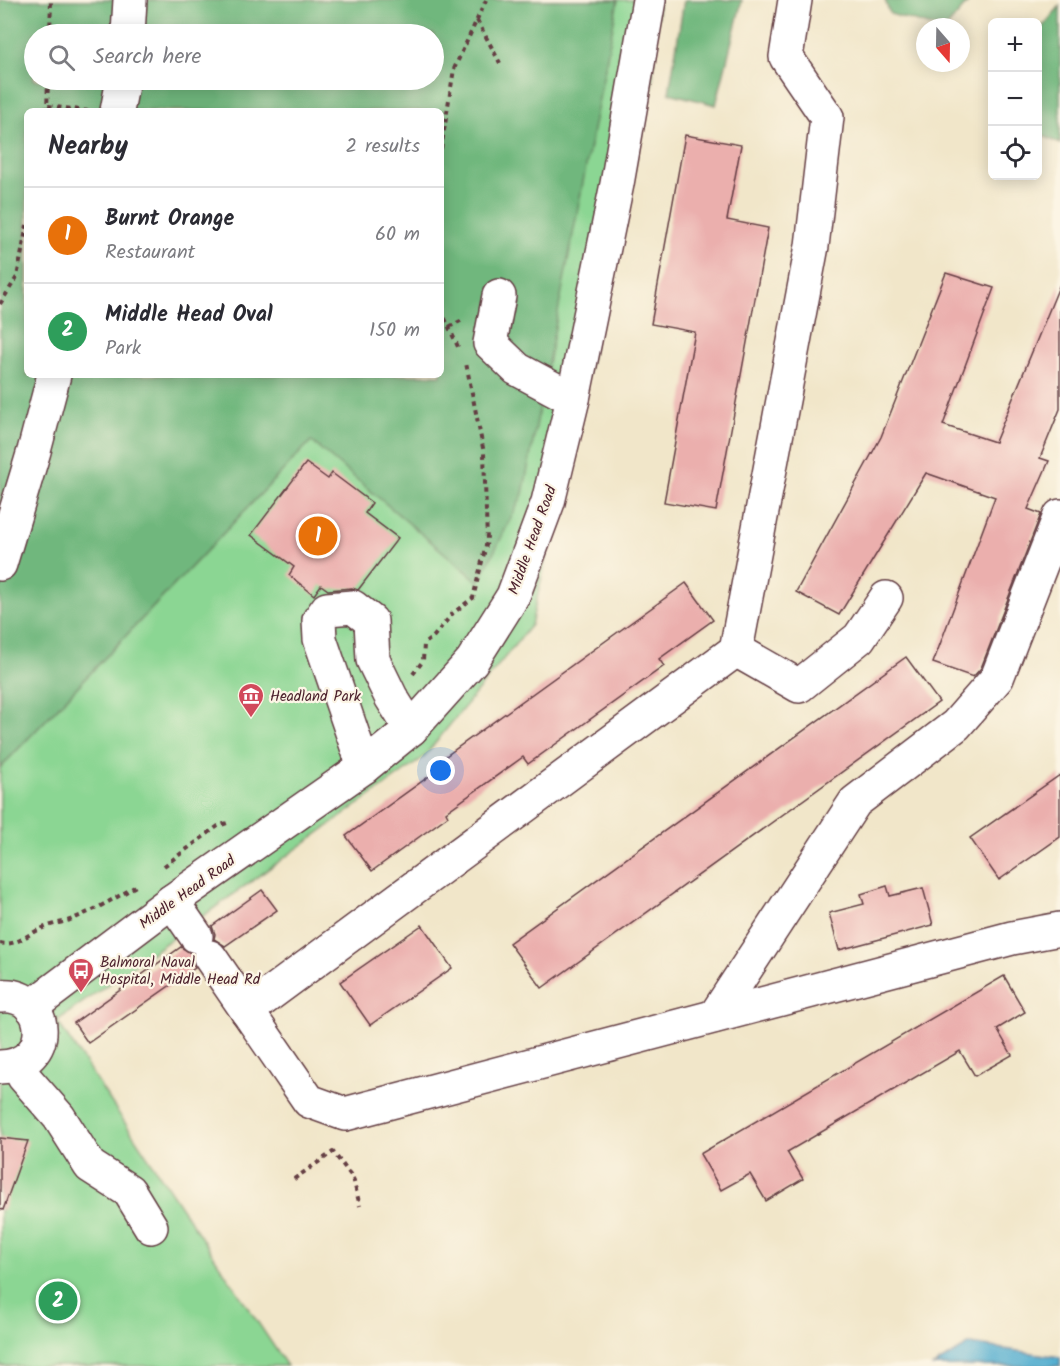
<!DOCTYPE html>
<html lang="en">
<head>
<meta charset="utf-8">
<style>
  body { margin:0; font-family:Kalam,sans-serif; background:#f7f7f7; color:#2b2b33 }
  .controls { position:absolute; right:18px; top:18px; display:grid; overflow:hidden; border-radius:9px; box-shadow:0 3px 15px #0003 }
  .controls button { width:54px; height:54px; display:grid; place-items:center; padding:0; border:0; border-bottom:2px solid #e1e1e2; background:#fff; color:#2b2b33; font:30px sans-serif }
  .compass { position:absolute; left:916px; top:18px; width:54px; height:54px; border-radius:50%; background:#fff; box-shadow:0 3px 15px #0003; rotate:160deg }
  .you { position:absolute; left:441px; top:771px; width:21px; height:21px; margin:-15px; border:4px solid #fff; border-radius:50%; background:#1a73e8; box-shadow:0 0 0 9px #1a73e833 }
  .badge { display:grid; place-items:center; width:39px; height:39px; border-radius:50%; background:#b45309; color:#fff; font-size:20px; font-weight:700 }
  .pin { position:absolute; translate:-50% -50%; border:3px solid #fff; box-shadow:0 2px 6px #0006 }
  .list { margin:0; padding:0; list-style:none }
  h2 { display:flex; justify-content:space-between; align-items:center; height:78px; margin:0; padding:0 24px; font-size:26px }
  h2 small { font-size:20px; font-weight:400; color:#7c7c81 }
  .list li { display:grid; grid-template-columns:39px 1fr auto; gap:18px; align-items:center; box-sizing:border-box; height:96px; padding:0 24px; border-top:2px solid #e1e1e2 }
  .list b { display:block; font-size:22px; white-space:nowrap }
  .list p { margin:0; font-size:20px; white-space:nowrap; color:#7c7c81 }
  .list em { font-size:20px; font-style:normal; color:#7c7c81 }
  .icon { flex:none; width:33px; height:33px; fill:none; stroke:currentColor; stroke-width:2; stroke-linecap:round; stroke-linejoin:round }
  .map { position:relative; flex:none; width:1060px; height:1366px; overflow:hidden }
  .search { position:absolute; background:#fff; box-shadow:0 3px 15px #0003; left:24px; top:24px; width:420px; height:66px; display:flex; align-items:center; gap:15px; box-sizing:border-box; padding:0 21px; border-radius:33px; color:#7c7c81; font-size:22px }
  .panel { position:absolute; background:#fff; box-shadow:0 3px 15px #0003; left:24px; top:108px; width:420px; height:270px; border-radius:9px }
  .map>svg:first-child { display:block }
  .green { fill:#8bd693; stroke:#6a7a5f; stroke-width:1.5 }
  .forest { fill:#70b77d; stroke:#5d6b54; stroke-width:1.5; fill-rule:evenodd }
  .water { fill:#52aed0; stroke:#4e667e; stroke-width:1.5 }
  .building { fill:#ebafad }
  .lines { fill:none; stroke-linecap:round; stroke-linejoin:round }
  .minor-casing { stroke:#633d43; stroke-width:36 }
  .path { stroke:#633d43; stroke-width:4; stroke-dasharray:4.5 4.5; stroke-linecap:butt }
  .minor { stroke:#fff; stroke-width:33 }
  .labels { text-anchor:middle; stroke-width:4.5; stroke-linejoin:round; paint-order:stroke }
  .street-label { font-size:15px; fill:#4a1f2b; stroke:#fcf5e5 }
  .poi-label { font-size:15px; fill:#4a1f2b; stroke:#fcf5e5; text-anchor:start }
</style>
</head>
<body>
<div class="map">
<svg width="1060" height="1366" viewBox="0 0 1060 1366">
  <rect width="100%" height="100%" fill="#fcf5e5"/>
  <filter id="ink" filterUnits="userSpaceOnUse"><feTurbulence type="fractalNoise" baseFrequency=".0167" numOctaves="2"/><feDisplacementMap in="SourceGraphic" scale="12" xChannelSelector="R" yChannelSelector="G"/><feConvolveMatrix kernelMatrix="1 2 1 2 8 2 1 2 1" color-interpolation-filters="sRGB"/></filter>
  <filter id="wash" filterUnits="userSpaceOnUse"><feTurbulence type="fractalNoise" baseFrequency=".008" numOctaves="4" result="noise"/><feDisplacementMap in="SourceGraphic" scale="24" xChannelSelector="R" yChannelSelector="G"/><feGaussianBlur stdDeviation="1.35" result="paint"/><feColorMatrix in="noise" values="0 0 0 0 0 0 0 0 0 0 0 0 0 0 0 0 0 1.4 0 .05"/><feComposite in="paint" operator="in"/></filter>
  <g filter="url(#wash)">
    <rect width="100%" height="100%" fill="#f1e6c9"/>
    <polygon class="green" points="406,0 659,0 652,88 531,625 423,758 57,1021 287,1366 0,1366 0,768 311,441 441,375 441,111 434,80 434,34"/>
    <g class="forest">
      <path d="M 0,0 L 618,0 L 523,494 L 479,582 L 311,441 L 0,768 ZM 34,34 L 434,34 L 434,80 L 34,80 ZM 27,111 L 441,111 L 441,375 L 27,375 Z"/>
      <polygon points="684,0 742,0 716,105 669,93"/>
      <polygon points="885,0 970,0 947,27 935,27 890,14"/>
      <polygon points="1060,6 1060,144 1038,133 1038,32"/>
    </g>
    <polygon class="water" points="970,1344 1060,1357 1060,1366 933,1366"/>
    <g id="blocks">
      <g class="building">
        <polygon points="685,135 741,145 727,220 768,228 716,511 664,502 695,332 651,324"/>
        <polygon points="946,273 994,288 943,425 995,442 1060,284 1060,409 1040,458 1049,461 1028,509 1041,514 981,668 973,677 933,663 995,497 926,473 839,615 796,592 881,437"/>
        <polygon points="306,463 328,479 332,473 372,503 365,513 398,538 358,590 352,588 328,590 321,585 314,595 289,575 294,567 251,535"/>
        <polygon points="686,583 713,620 659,659 664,666 528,764 523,757 446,812 448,816 372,871 346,836 446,764 442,759"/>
        <polygon points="906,657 939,702 542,988 509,943"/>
        <polygon points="1060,775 1060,837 999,880 970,838"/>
        <polygon points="887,886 890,896 923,888 933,925 839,950 829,913 864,904 861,894"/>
        <polygon points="262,890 277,910 225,946 214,939 215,934 212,926"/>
        <polygon points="422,925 452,968 370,1025 340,982"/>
        <polygon points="181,947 192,954 191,959 195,968 88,1043 74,1023"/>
        <polygon points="1004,976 1025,1012 997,1029 1012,1055 975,1076 960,1051 787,1152 803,1179 766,1201 750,1174 721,1190 700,1154"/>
        <polygon points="0,1138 28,1141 3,1210 0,1209"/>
      </g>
    </g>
  </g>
  <g filter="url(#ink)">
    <use href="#blocks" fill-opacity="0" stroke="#633d43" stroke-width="1.5"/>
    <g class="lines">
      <defs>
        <g id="minor">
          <polyline points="128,34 130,0"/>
          <polyline points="117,111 123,80"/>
          <polyline points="499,296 490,343 517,369 573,399"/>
          <polyline points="0,564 34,451 54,375"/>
          <polyline points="736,650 799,686 859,638 886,598"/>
          <polyline points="364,767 320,639 319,620 327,609 353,607 371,621 373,660 391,697 411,729"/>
          <polyline points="172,901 196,936"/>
          <polyline points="210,957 309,1101 345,1114 1012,938 1060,929"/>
          <path d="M 0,996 C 51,991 56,1066 0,1067"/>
          <polyline points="31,1007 172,901 364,767 411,729 472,661 513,596 548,502 573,399 617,184 649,0"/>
          <polyline points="247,1011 736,650 812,246 827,117 786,57 795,0"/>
          <polyline points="715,1016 855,802 956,725 997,678 1060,516"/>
          <polyline points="18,1064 24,1077 59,1117 90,1166 129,1191 151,1227"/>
        </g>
      </defs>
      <use href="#minor" class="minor-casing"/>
      <g class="path">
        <polyline points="477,20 500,63"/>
        <polyline points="50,34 51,0"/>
        <polyline points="48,106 88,111"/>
        <polyline points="47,111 48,80"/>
        <polyline points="441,149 454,69 486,0"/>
        <polyline points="0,304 17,277 27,225"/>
        <polyline points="441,310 459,349"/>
        <polyline points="449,327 464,319"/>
        <polyline points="413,674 423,661 424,644 434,636 453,613 473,598 487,541 484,453 466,363"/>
        <polyline points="164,866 218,826 227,823"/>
        <path d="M 0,943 C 16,947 29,933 43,928 C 51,924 61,923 70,920 C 93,911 114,899 136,886"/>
        <polyline points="294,1179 333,1152 353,1178 360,1206"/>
      </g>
      <use href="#minor" class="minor"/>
    </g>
  </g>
  <defs>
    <symbol id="museum-pin" viewBox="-11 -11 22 30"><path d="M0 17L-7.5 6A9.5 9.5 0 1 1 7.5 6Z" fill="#d1495b" stroke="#fcf5e5"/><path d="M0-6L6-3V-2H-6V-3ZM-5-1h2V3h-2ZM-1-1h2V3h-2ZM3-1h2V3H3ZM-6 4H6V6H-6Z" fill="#fff"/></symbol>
    <symbol id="bus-pin" viewBox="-11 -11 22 30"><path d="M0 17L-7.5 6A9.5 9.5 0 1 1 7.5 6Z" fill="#d1495b" stroke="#fcf5e5"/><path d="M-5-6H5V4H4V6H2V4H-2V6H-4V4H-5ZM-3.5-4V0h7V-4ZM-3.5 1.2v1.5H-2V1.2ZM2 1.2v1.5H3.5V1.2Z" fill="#fff"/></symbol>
  </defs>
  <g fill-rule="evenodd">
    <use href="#museum-pin" x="236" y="681" width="30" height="40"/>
    <use href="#bus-pin" x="66" y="956" width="30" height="40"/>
  </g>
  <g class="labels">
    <g class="street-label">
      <text transform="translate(532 540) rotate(-70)" y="5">Middle Head Road</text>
      <text transform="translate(187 892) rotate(-36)" y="5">Middle Head Road</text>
    </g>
    <g class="poi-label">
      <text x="270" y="701">Headland Park</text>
      <text x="100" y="967">Balmoral Naval<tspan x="100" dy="17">Hospital, Middle Head Rd</tspan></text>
    </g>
  </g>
</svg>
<div class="controls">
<button>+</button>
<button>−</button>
<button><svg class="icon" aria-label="locate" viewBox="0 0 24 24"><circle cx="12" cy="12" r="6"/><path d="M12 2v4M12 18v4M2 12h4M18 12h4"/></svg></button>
</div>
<svg class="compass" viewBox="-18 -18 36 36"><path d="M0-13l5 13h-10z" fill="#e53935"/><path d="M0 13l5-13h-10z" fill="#7c7c81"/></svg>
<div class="you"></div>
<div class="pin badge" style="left:318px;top:536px;background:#e8710a">1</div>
<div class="pin badge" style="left:58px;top:1301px;background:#2e9e5b">2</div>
<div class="search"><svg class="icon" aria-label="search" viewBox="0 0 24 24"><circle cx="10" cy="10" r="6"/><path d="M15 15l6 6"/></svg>Search here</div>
<section class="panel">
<h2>Nearby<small>2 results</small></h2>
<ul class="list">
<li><span class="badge" style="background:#e8710a">1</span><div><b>Burnt Orange</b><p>Restaurant</p></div><em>60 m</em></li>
<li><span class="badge" style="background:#2e9e5b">2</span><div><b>Middle Head Oval</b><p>Park</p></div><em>150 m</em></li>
</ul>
</section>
</div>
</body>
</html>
